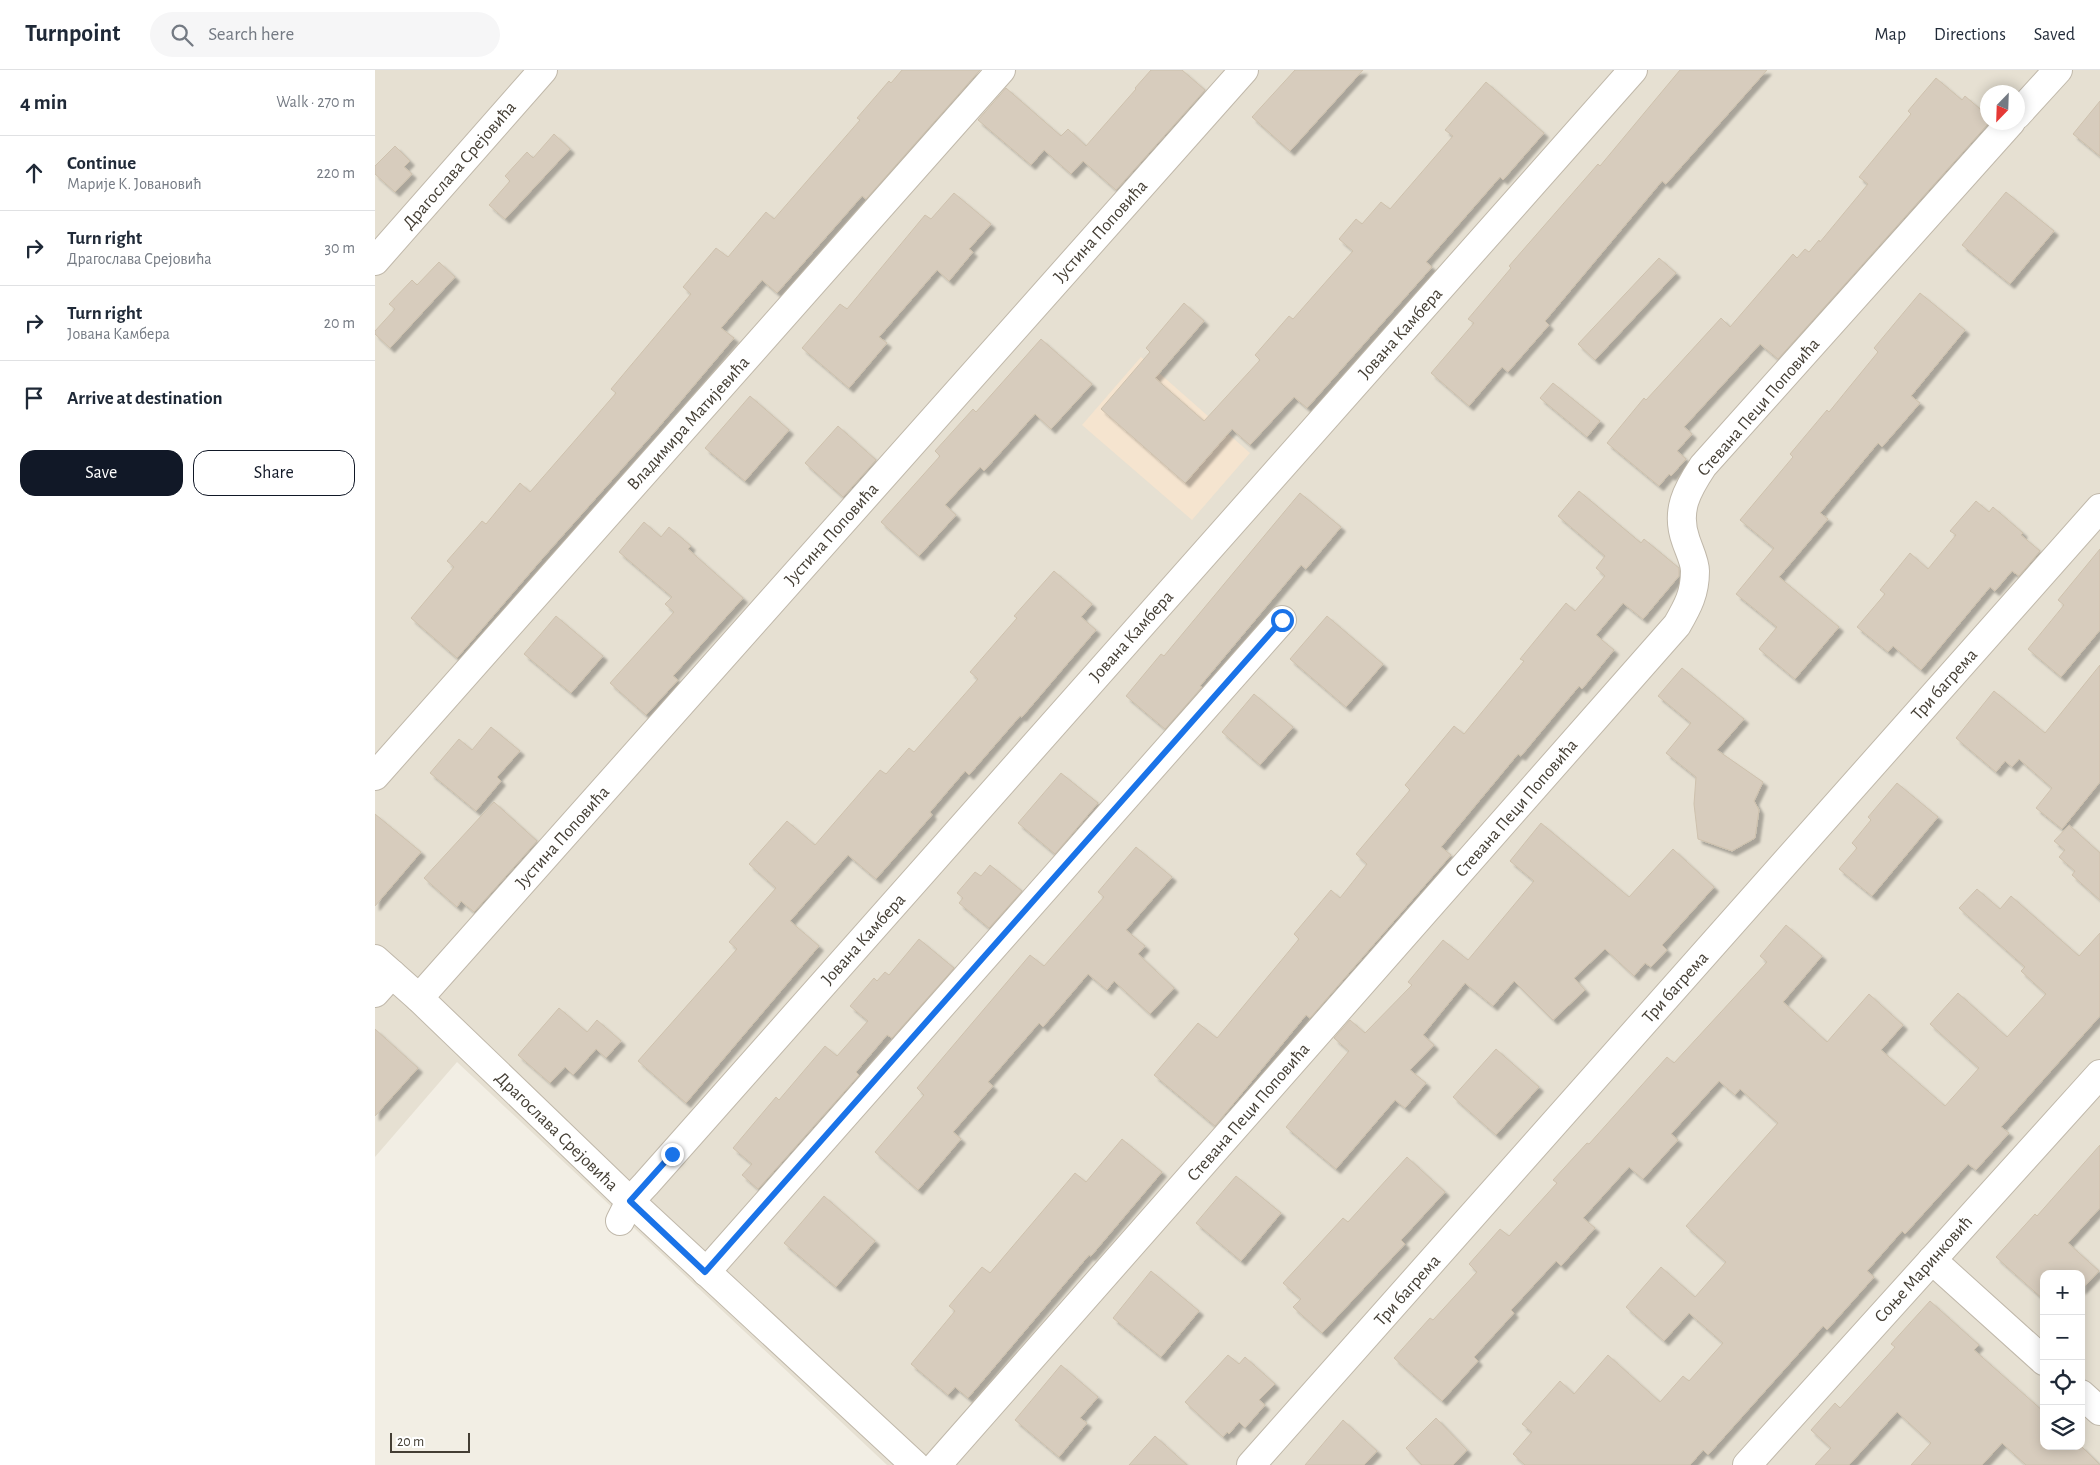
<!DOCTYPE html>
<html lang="en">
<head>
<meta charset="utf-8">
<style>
  body { margin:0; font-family:"Alegreya Sans",sans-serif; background:#f6f6f7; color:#1f2937 }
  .controls { position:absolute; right:15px; bottom:15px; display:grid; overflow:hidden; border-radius:10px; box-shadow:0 2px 12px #0003 }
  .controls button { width:45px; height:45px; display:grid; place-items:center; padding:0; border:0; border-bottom:1px solid #e0e1e3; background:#fff; color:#1f2937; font:25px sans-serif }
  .compass { position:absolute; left:1605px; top:15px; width:45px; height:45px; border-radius:50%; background:#fff; box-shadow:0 2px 12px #0003; rotate:203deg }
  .scale { position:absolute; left:15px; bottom:12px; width:80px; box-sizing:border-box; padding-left:5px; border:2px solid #443e34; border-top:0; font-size:14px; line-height:18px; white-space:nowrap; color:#443e34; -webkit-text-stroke:4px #fff; paint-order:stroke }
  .stop { position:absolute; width:15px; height:15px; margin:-11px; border:4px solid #1a73e8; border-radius:50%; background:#fff }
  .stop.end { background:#1a73e8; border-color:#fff; box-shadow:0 1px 5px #0008 }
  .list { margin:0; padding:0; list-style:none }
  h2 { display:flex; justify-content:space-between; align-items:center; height:65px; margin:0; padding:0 20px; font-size:21px }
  h2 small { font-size:16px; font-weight:400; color:#747a83 }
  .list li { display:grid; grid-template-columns:32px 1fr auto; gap:15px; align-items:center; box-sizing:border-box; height:75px; padding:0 20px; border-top:1px solid #e0e1e3 }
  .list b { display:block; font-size:19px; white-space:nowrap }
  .list p { margin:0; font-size:16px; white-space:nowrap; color:#747a83 }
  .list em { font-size:16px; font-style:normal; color:#747a83 }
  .actions { display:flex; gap:10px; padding:15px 20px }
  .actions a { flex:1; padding:11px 0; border:1px solid #111827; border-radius:15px; text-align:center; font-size:18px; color:#111827 }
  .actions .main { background:#111827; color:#fff }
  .icon { flex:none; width:28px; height:28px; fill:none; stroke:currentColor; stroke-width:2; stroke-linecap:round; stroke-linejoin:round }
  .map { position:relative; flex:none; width:1725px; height:1395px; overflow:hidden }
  header { display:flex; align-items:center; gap:30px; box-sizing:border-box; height:70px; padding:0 25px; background:#fff; border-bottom:1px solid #e0e1e3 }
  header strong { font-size:24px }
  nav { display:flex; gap:28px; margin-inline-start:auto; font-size:18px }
  .search { width:350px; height:45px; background:#f6f6f7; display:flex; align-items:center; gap:12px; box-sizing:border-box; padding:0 18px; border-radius:28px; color:#747a83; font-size:19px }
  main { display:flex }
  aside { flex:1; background:#fff }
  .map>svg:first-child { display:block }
  .residential { fill:#e6e0d2; fill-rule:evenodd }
  .commercial { fill:#f5e4cf }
  .building { fill:#d7ccbd; stroke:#cec1ad; filter:url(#shadow) }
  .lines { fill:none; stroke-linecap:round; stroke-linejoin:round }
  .minor-casing { stroke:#c0b8aa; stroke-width:30 }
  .minor { stroke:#fff; stroke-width:28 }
  .route { stroke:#1a73e8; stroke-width:6 }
  .labels { text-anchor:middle; stroke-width:4; stroke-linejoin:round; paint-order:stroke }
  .street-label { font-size:18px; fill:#443e34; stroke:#fff }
</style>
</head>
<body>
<header>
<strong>Turnpoint</strong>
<div class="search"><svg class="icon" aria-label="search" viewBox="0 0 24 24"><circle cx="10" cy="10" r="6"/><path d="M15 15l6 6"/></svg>Search here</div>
<nav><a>Map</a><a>Directions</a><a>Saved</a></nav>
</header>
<main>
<aside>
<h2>4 min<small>Walk · 270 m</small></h2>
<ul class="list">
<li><svg class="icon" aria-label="ahead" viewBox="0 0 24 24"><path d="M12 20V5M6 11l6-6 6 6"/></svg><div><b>Continue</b><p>Марије К. Јовановић</p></div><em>220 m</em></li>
<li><svg class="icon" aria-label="right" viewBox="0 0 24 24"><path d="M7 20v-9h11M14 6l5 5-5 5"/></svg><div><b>Turn right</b><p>Драгослава Срејовића</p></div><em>30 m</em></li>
<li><svg class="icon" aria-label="right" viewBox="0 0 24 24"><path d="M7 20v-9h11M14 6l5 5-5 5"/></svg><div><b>Turn right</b><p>Јована Камбера</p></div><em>20 m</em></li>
<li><svg class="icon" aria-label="arrive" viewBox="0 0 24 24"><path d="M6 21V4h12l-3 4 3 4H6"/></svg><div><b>Arrive at destination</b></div></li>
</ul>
<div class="actions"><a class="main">Save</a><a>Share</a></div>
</aside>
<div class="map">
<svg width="1725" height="1395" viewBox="0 0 1725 1395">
  <defs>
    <filter id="shadow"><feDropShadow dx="4.5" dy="4.5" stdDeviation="1" flood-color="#0004"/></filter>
  </defs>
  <rect width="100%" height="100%" fill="#f2eee4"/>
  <path class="residential" d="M 0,0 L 1725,0 L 1725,1395 L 512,1395 L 82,992 L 0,1087 ZM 1612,22 L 1642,22 L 1642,52 L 1612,52 ZM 1669,1204 L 1706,1204 L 1706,1376 L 1669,1376 Z"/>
  <polygon class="commercial" points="766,287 875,383 817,450 707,355"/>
  <g class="building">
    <polygon points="527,0 605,0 491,129 487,126 402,223 387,210 346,258 359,268 283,358 166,490 82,588 36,548 79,497 72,491 107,451 111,454 145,413 155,422 196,375 241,323 236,319 316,224 308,217 341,178 353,187 391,142 399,149 485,50 482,48 514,11 516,13"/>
    <polygon points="776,0 807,0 830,20 741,120 708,91 696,104 669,80 656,95 603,50 631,18 686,66 693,59 711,76 761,19 760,18"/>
    <polygon points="920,0 988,0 915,81 877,47"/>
    <polygon points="1305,0 1392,0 1291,114 1287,111 1170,251 1174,255 1133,302 1127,297 1094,336 1056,303 1099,253 1093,249 1136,198 1134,196 1223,94 1225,96"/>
    <polygon points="1561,8 1587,30 1590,26 1612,45 1612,55 1403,289 1385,274 1309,357 1317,364 1302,381 1311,389 1296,406 1294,404 1284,416 1232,373 1269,328 1271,330 1346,248 1355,257 1418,184 1422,188 1430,179 1434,182 1444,170 1445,172 1493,114 1484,107 1536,44 1533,41"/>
    <polygon points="1111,12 1169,63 1128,110 1125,107 1051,192 1057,197 932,338 919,327 875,375 857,359 810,413 726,339 775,282 771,278 809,233 829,251 780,308 829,351 885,290 880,285 914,246 918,249 978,181 964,169 981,149 987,154 1006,132 1015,139 1078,66 1070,60"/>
    <polygon points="1725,31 1725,86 1698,64"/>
    <polygon points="179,64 195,79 130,149 114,135 135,111 130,106 152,82 158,88"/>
    <polygon points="20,76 35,91 29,97 37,104 20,122 0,104 0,96"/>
    <polygon points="1631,122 1679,161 1635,214 1587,175"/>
    <polygon points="579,123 616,154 594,179 598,182 574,211 562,200 504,267 512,273 474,318 427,278 465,234 472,239 550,145 556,149"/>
    <polygon points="1284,188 1301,203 1220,290 1203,274"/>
    <polygon points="64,192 80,207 15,278 0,264 0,261 20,239 14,234 37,210 42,215"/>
    <polygon points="1545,223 1590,260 1536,326 1545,333 1507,377 1503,373 1445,443 1453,449 1404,507 1464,557 1420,609 1384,579 1402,557 1361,524 1399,478 1365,450 1418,387 1415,384 1452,340 1454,342 1503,282 1499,278"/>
    <polygon points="666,269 717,314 676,359 660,344 609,401 605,397 570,435 581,445 544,486 506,452 565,386 560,381 598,339 601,342"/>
    <polygon points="1178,313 1225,351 1212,367 1165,328"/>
    <polygon points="375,326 414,360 370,411 330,378"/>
    <polygon points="463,356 501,390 468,427 430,393"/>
    <polygon points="1204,421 1266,473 1269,469 1304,498 1304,506 1268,549 1248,533 1221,565 1239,580 1207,619 1204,616 1146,686 1143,684 1066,777 1076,785 935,948 931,945 840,1056 779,1005 823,953 842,968 924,869 919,864 956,820 965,828 992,794 981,784 1035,720 1030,715 1079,656 1089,664 1149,591 1145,589 1191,533 1200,541 1230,506 1221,498 1230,486 1183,446"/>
    <polygon points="925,423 966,457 931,499 926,495 825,616 827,617 790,659 751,626 786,584 789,586"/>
    <polygon points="1601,431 1614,442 1618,437 1648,463 1646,465 1665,481 1644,506 1637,501 1620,521 1615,517 1546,600 1518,576 1513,582 1482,557 1510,524 1505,520 1535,483 1553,499 1581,465 1575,461"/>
    <polygon points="269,452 286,467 294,457 316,476 313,479 368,528 298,606 303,610 271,645 235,613 299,542 290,534 297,527 244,482"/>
    <polygon points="1725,479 1725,560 1686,607 1653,579 1689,535 1683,530"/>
    <polygon points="679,501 717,534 706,547 721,560 647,647 645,646 594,705 590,701 555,742 557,745 501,809 473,785 415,851 444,876 311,1033 263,991 362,879 354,872 401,818 374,794 412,751 440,775 505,700 511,704 534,678 539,682 603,609 595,602 642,548 639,546"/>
    <polygon points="181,546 228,586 196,623 149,584"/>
    <polygon points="952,546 1008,594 971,637 915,589"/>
    <polygon points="1725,595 1725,712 1687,759 1661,738 1677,718 1644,689 1637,697 1630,691 1621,702 1581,668 1619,621 1670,663"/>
    <polygon points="1307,598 1369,649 1342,680 1388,712 1379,731 1384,740 1380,768 1357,781 1323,769 1319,734 1321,707 1291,683 1316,653 1283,626"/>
    <polygon points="879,624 918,657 885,695 847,662"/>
    <polygon points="116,657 145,681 122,707 126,711 101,741 55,703 84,669 97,680"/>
    <polygon points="686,703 723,733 680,784 643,753"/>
    <polygon points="1522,713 1563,747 1497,826 1464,799 1482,778 1477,773 1496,750 1493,747"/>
    <polygon points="119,732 162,771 99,842 86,831 82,837 49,808"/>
    <polygon points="0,744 46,782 0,836"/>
    <polygon points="1166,753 1254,827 1298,779 1339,817 1287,875 1292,880 1276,897 1270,893 1259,906 1230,879 1199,908 1210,920 1178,950 1139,911 1118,936 1090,913 1048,965 1059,975 1035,1000 1051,1013 1030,1038 1020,1030 961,1099 911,1057 974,981 959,968 975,950 990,963 1037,915 1033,912 1068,870 1093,890 1159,811 1135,791"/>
    <polygon points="1694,755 1725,783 1725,830 1697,805 1700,801 1684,787 1690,780 1679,771"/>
    <polygon points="761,777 797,807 751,860 770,876 763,884 799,918 775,944 739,911 732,920 713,904 668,957 664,953 613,1012 618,1016 578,1062 586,1069 543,1120 500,1082 549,1025 542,1018 655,885 669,896 729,827 723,822"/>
    <polygon points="615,795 647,821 614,858 584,833 588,828 582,823 600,802 606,806"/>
    <polygon points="1602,819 1625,839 1636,826 1704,886 1725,863 1725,946 1626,1057 1634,1063 1601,1100 1593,1094 1530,1164 1527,1161 1492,1201 1499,1207 1452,1260 1448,1256 1333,1385 1328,1380 1315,1395 1150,1395 1138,1384 1157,1362 1147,1354 1185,1311 1199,1324 1233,1285 1285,1332 1308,1306 1314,1311 1348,1273 1314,1243 1289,1271 1251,1237 1286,1197 1320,1227 1351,1192 1311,1156 1403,1053 1365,1019 1360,1025 1344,1011 1296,1064 1303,1070 1268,1109 1254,1097 1208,1148 1220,1158 1186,1196 1181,1191 1136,1240 1139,1243 1099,1287 1103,1291 1067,1331 1019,1288 1055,1248 1058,1250 1102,1202 1094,1194 1125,1159 1134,1166 1182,1113 1178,1110 1212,1073 1214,1074 1292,987 1299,993 1392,892 1385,886 1411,855 1447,886 1408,932 1452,972 1494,924 1528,955 1506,980 1570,1036 1604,998 1555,954 1583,923 1632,967 1671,924 1646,901 1650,897 1584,838"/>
    <polygon points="544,869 579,898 517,968 512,965 481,1002 484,1005 383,1119 367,1105 377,1094 358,1078 401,1027 404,1030 450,976 462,986 493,951 475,936 499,908 502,911 510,902 514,905"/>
    <polygon points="184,938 212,962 222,950 246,971 231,988 221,979 198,1005 190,997 175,1013 143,985"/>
    <polygon points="0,959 43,998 0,1046"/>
    <polygon points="1121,979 1164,1017 1121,1065 1078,1027"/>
    <polygon points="747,1069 787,1102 716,1186 714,1185 593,1328 580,1317 573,1325 536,1294 580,1241 574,1236 607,1197 615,1203 700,1103 711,1112"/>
    <polygon points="1725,1075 1725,1138 1693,1173 1724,1201 1706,1220 1706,1204 1669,1204 1669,1230 1621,1187 1660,1144 1662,1146"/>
    <polygon points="1032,1087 1070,1122 1026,1170 1030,1174 947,1263 918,1237 926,1229 908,1213 968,1148 973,1152"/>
    <polygon points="861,1106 906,1143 866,1191 821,1153"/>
    <polygon points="449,1126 500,1171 461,1217 409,1173"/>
    <polygon points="776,1201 824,1241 786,1287 738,1248"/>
    <polygon points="1555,1231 1604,1275 1599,1280 1669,1342 1669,1376 1706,1376 1725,1395 1651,1395 1627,1373 1607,1395 1536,1395 1556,1373 1522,1342 1474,1395 1440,1395 1456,1378 1436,1360 1460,1333 1465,1338 1520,1277 1516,1274"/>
    <polygon points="853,1285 864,1294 870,1287 900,1314 884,1330 890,1335 870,1358 864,1352 854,1364 852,1362 848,1367 810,1332"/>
    <polygon points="686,1295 723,1327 705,1348 712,1353 684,1387 640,1350"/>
    <polygon points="1061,1348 1092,1380 1078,1395 1047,1395 1031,1378"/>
    <polygon points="968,1350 1002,1381 989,1395 930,1395"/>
    <polygon points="780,1366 812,1395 754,1395"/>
  </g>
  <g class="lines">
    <defs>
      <g id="minor">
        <polyline points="1642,45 1683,0"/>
        <polyline points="0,191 168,0"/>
        <polyline points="0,706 626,0"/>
        <polyline points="0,889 44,928 255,1131 540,1395"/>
        <polyline points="0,923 17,904"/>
        <polyline points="44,928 869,0"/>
        <polyline points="245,1151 255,1131 271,1114 1258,0"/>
        <polyline points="1557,1190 1669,1291"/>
        <polyline points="331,1202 907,550"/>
        <polyline points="1706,1324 1725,1341"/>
        <path d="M 562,1395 L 1302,555 C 1313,536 1320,523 1320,501 C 1320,492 1314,480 1311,471 C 1300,441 1312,420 1328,396 L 1636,52"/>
        <polyline points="876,1395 1725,438"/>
        <polyline points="1372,1395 1725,1004"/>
      </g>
    </defs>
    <use href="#minor" class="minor-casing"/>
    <use href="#minor" class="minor"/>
  </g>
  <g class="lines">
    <polyline class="route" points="297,1084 255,1131 330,1202 907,550"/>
  </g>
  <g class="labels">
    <g class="street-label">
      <text transform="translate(84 95) rotate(-49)" y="6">Драгослава Срејовића</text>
      <text transform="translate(725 161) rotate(-48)" y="6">Јустина Поповића</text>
      <text transform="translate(1025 263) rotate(-48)" y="6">Јована Камбера</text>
      <text transform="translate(1383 337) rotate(-49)" y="6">Стевана Пеци Поповића</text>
      <text transform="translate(313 353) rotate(-48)" y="6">Владимира Матијевића</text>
      <text transform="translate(456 464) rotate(-48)" y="6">Јустина Поповића</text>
      <text transform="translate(756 566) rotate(-48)" y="6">Јована Камбера</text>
      <text transform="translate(1569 614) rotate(-48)" y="6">Три багрема</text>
      <text transform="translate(1141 738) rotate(-49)" y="6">Стевана Пеци Поповића</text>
      <text transform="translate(187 767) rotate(-48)" y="6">Јустина Поповића</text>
      <text transform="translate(488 869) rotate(-48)" y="6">Јована Камбера</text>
      <text transform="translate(1300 917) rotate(-48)" y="6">Три багрема</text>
      <text transform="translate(873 1042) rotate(-49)" y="6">Стевана Пеци Поповића</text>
      <text transform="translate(182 1061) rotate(44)" y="6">Драгослава Срејовића</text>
      <text transform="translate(1548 1199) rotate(-48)" y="6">Соње Маринковић</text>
      <text transform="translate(1032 1220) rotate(-48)" y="6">Три багрема</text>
    </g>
  </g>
</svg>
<div class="controls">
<button>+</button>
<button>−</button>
<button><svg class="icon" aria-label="locate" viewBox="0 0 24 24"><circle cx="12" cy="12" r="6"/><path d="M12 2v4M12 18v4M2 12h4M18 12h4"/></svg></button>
<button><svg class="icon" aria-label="layers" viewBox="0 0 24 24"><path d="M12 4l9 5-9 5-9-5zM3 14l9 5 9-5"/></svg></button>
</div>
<svg class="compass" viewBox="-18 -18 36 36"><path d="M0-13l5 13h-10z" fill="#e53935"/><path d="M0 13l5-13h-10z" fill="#747a83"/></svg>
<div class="scale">20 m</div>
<div class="stop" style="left:907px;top:550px"></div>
<div class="stop end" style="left:297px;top:1084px"></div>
</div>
</main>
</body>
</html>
